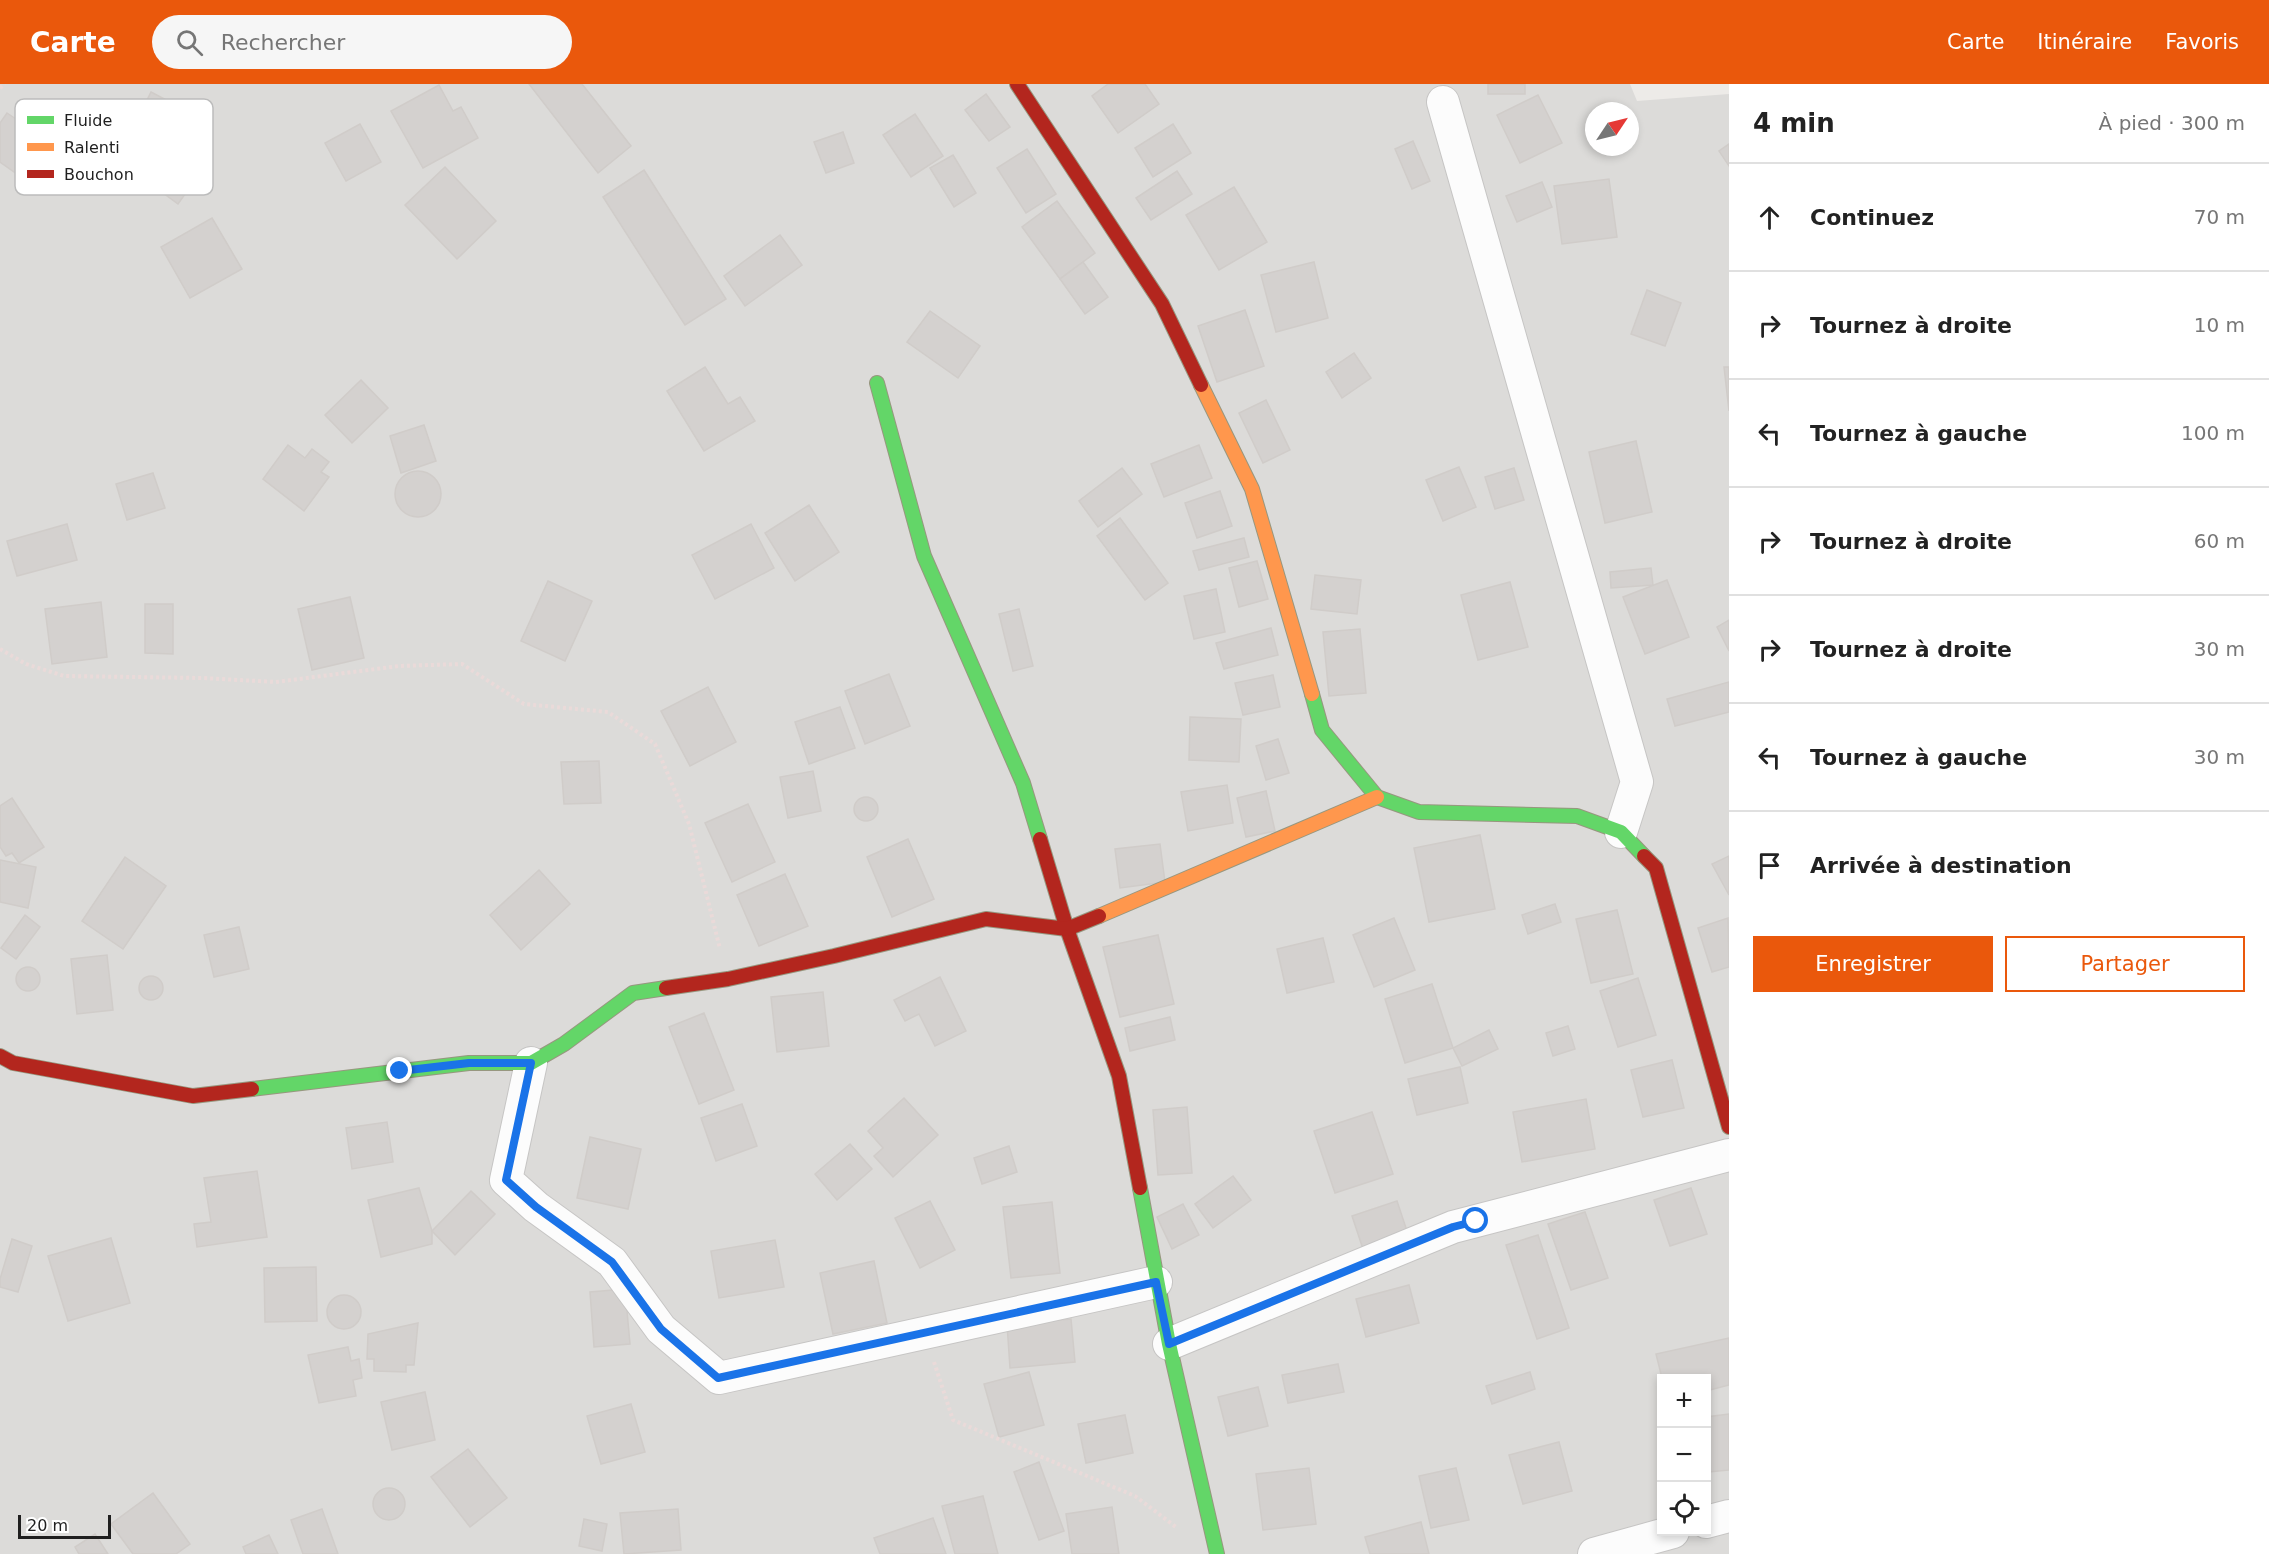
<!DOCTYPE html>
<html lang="fr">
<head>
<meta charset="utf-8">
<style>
  body { margin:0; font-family:"DejaVu Sans",sans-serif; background:#f6f6f6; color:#222 }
  .controls { position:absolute; right:18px; bottom:18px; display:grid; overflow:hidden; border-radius:0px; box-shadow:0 3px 9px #0003 }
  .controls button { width:54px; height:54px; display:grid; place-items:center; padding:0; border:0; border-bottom:2px solid #e0e0e0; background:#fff; color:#222; font:30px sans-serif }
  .compass { position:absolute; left:1585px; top:18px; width:54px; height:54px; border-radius:50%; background:#fff; box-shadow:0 3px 9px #0003; rotate:55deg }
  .scale { position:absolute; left:18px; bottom:15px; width:93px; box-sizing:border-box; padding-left:6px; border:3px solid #1f1f1f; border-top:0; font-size:16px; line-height:21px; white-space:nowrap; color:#1f1f1f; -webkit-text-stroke:4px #fff; paint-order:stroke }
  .stop { position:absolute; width:18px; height:18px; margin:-14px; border:4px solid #1a73e8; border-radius:50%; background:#fff }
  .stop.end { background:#1a73e8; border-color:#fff; box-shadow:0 2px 6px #0008 }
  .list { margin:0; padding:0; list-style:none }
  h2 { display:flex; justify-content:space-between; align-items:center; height:78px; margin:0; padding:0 24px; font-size:26px }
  h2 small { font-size:20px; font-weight:400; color:#767676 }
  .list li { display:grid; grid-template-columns:39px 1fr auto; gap:18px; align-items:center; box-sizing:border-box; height:108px; padding:0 24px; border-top:2px solid #e0e0e0 }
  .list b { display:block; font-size:22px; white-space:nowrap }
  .list em { font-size:20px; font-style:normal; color:#767676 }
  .actions { display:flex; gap:12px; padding:18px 24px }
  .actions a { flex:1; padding:14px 0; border:2px solid #ea580c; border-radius:0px; text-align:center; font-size:21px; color:#ea580c }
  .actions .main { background:#ea580c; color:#fff }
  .icon { flex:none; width:33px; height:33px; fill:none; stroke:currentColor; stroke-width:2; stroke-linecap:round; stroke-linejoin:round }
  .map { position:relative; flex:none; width:1729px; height:1470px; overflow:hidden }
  header { display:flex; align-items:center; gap:36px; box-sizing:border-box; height:84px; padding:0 30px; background:#ea580c; color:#fff }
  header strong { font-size:28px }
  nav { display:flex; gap:33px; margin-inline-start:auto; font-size:21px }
  .search { width:420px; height:54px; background:#f6f6f6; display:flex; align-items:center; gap:15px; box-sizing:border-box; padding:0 21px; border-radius:33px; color:#767676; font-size:22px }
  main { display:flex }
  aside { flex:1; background:#fff }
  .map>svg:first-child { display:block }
  .residential { fill:#dcdbd9; fill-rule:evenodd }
  .building { fill:#d4d1cf; stroke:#d0ccc9; stroke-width:1.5 }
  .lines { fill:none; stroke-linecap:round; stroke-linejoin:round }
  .street-casing { stroke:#c6c5c4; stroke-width:34 }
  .fast-casing { stroke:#97977f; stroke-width:16 }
  .slow-casing { stroke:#97977f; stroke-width:16 }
  .jam-casing { stroke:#97977f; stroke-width:16 }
  .path { stroke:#eadad9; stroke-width:4; stroke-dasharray:3 3; stroke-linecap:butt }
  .street { stroke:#fcfcfc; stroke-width:32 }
  .fast { stroke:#63d668; stroke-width:14 }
  .slow { stroke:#ff974d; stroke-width:14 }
  .jam { stroke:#b3261e; stroke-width:14 }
  .route { stroke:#1a73e8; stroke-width:8 }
  .key { fill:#fff; stroke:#bcbcbc; stroke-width:1.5 }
  .key-label { font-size:16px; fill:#1f1f1f }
</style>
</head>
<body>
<header>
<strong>Carte</strong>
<div class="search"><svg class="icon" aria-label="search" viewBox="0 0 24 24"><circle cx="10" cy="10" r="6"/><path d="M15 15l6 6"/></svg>Rechercher</div>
<nav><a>Carte</a><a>Itinéraire</a><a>Favoris</a></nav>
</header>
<main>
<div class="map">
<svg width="1729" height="1470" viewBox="0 0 1729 1470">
  <rect width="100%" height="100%" fill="#edebe8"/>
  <path class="residential" d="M 0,0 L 1630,0 L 1637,17 L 1729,10 L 1729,1470 L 0,1470 ZM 1594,27 L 1630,27 L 1630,63 L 1594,63 ZM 1662,1294 L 1706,1294 L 1706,1448 L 1662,1448 Z"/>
  <g class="building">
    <polygon points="529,0 582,0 631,62 598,89"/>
    <polygon points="1108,0 1145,0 1159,20 1118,49 1092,12"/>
    <rect x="1488" y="0" width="37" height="10"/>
    <polygon points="439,1 453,27 461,23 478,54 423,84 391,27"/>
    <polygon points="151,8 174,20 163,42 140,30"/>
    <polygon points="986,10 1010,43 989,57 965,26"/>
    <polygon points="1538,11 1562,59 1520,79 1497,31"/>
    <polygon points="7,29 31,45 41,31 57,43 49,55 57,62 31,100 0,78 0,39"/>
    <polygon points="915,30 943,72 911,93 883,51"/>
    <polygon points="360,40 381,78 346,97 325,59"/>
    <polygon points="1173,40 1191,69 1153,93 1135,64"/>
    <polygon points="843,48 854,79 826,89 814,58"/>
    <polygon points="1413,57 1430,97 1412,105 1395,65"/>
    <polygon points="165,58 203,85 178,120 140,92"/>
    <polygon points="1729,60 1729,82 1719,67"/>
    <polygon points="1027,65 1056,110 1026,129 997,84"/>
    <polygon points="953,71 976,109 954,123 930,84"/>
    <polygon points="445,83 496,137 457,175 405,121"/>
    <polygon points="644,86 726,215 685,241 603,113"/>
    <polygon points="1177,87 1192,110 1151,136 1136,114"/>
    <polygon points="1609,95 1617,153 1562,160 1554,102"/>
    <polygon points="1542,98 1552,123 1517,138 1506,112"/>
    <polygon points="1234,103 1267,158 1219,186 1186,131"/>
    <polygon points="1057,117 1095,169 1060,195 1022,143"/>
    <polygon points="212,134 242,185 190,214 161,163"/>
    <polygon points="780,151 802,181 745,222 724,192"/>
    <polygon points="1083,178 1108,213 1085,230 1060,195"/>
    <polygon points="1314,178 1328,234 1276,248 1261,191"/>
    <polygon points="1647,206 1681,219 1665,262 1631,250"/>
    <polygon points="1245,226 1264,282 1217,298 1198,242"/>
    <polygon points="930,227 980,262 958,294 907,258"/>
    <polygon points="1354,269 1371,294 1342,314 1326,288"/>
    <polygon points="705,283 728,320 740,313 755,337 704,367 667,307"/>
    <polygon points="1724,283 1729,283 1729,327"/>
    <polygon points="361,296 388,324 352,359 325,331"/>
    <polygon points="1266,316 1290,366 1263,379 1239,329"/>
    <polygon points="424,341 436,377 401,389 390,352"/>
    <polygon points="1636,357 1652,428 1605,439 1589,368"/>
    <polygon points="288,361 305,374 312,365 329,378 321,388 329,393 304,427 263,395"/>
    <polygon points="1199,361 1212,394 1164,413 1151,380"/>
    <polygon points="1459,383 1476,423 1443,437 1426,396"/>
    <polygon points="1122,384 1142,410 1098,443 1079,417"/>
    <polygon points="1514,384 1524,416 1495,425 1485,393"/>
    <circle cx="418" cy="410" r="23"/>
    <polygon points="153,389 165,424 127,436 116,400"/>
    <polygon points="1220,407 1232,442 1197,454 1185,419"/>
    <polygon points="809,421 839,468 795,497 765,449"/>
    <polygon points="1120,434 1168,499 1145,516 1097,452"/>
    <polygon points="67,440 77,476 17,492 7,457"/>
    <polygon points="751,440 774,484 715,515 692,471"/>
    <polygon points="1244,454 1249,473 1199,486 1193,467"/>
    <polygon points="1257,477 1268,515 1239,523 1229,484"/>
    <polygon points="1651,484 1653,501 1611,504 1610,488"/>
    <polygon points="1315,491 1361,496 1357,530 1311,525"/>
    <polygon points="1667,496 1689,553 1645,570 1623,513"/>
    <polygon points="548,497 592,517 565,577 521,557"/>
    <polygon points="1510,498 1528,563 1478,576 1461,511"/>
    <polygon points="1216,505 1225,548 1194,555 1184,512"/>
    <polygon points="350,513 364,574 312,586 298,525"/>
    <polygon points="101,518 107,573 52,580 45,525"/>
    <polygon points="145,520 173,520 173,570 145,569"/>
    <polygon points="1019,525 1033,582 1013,587 999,530"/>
    <polygon points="1729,536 1729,567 1717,543"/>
    <polygon points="1271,544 1278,571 1224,585 1216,559"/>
    <polygon points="1360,545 1366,609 1329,612 1323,548"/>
    <polygon points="889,590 910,642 865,660 845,607"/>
    <polygon points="1273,591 1280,623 1243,631 1235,599"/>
    <polygon points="1729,598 1729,628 1675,642 1667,615"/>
    <polygon points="708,603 736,658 690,682 661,627"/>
    <polygon points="840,623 855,664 809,680 795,638"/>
    <polygon points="1190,633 1241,635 1239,678 1189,676"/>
    <polygon points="1278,655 1289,689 1266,696 1256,662"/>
    <polygon points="599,677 601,719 564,720 561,678"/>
    <polygon points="813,687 821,727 788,734 780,693"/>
    <polygon points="1227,701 1233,739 1188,747 1181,708"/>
    <polygon points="1266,707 1275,747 1246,753 1237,714"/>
    <circle cx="866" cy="725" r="12"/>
    <polygon points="12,714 44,763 19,779 12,769 6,772 0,763 0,722"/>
    <polygon points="748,720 775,778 732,798 705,739"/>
    <polygon points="1480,751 1495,825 1429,838 1414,764"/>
    <polygon points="908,755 934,815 892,833 867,773"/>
    <polygon points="1160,760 1165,798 1120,804 1115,765"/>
    <polygon points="1729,772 1729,811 1712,780"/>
    <polygon points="125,773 166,802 123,865 82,837"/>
    <polygon points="0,776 36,783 28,824 0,818"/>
    <polygon points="539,786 570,820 521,866 490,831"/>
    <polygon points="785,790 808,842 759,862 737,811"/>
    <polygon points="1555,820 1561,838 1528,850 1522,831"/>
    <polygon points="1617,826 1633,890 1591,899 1576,835"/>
    <polygon points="25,831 40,843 16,875 1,864"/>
    <polygon points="1394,834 1415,886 1374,903 1353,851"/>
    <polygon points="1728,834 1729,883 1712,888 1698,844"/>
    <polygon points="239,843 249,885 214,893 204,851"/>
    <polygon points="1158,851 1174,920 1120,933 1103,863"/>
    <polygon points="1323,854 1334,898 1287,909 1277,865"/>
    <polygon points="107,871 113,926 77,930 71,875"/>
    <circle cx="28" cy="895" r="12"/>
    <circle cx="151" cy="904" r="12"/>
    <polygon points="940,893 966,947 935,962 919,930 905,937 894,916"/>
    <polygon points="1638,894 1656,951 1618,963 1600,907"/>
    <polygon points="1432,900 1453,964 1405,979 1385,915"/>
    <polygon points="823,908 829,962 777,968 771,913"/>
    <polygon points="704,929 734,1006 699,1020 669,943"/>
    <polygon points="1170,933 1175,956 1130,967 1125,944"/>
    <polygon points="1568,942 1575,965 1553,972 1546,949"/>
    <polygon points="1489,946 1498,965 1462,982 1453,964"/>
    <polygon points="1672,976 1684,1024 1643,1033 1631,986"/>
    <polygon points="1460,983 1468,1019 1417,1031 1408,995"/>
    <polygon points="904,1014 938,1051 893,1093 874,1072 883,1064 868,1047"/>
    <polygon points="1586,1015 1595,1065 1522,1078 1513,1028"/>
    <polygon points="742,1020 757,1062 716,1077 701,1034"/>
    <polygon points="1187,1023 1192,1089 1158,1091 1153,1026"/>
    <polygon points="1372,1028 1393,1090 1335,1109 1314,1047"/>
    <polygon points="387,1038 393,1078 352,1085 346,1044"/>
    <polygon points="590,1053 641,1065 628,1125 577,1114"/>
    <polygon points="850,1060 872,1085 837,1116 815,1090"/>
    <polygon points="1009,1062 1017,1088 982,1100 974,1074"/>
    <polygon points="257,1087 267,1153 197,1163 194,1140 211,1138 204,1094"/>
    <polygon points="1233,1092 1251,1116 1213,1144 1195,1120"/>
    <polygon points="419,1104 432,1147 432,1160 381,1173 368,1116"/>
    <polygon points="1691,1104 1707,1150 1670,1162 1654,1116"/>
    <polygon points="471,1107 495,1130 455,1171 432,1147"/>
    <polygon points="930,1117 955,1166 920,1184 895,1134"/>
    <polygon points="1397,1117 1408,1150 1363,1165 1352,1132"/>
    <polygon points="1052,1118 1060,1189 1011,1194 1003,1123"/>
    <polygon points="1183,1120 1199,1151 1172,1165 1157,1133"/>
    <polygon points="1585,1128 1608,1194 1571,1206 1548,1140"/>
    <polygon points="1538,1151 1569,1244 1537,1255 1506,1161"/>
    <polygon points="111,1154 130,1219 68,1237 48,1172"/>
    <polygon points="12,1155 32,1162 18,1208 0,1203 0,1195"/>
    <polygon points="775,1156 784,1203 719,1214 711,1167"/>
    <polygon points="874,1177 887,1239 833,1250 820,1189"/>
    <polygon points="316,1183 317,1237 265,1238 264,1184"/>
    <polygon points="1409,1201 1419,1239 1366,1253 1356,1215"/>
    <polygon points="625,1205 630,1260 594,1263 590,1208"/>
    <circle cx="344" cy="1228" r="17"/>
    <polygon points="1071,1235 1075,1278 1010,1284 1007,1240"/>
    <polygon points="418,1239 414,1281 406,1281 406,1288 374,1287 374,1275 367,1275 368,1250"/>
    <polygon points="1729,1254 1729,1301 1706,1307 1706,1294 1662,1294 1656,1270"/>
    <polygon points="348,1263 351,1277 359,1275 362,1294 353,1296 356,1312 319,1319 308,1271"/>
    <polygon points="1338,1280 1344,1308 1288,1319 1282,1291"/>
    <polygon points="1029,1288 1044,1341 999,1353 984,1300"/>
    <polygon points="1530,1288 1535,1305 1492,1320 1486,1302"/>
    <polygon points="1258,1303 1268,1342 1228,1352 1218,1313"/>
    <polygon points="425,1308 435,1356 392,1366 381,1318"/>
    <polygon points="631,1320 645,1368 601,1380 587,1332"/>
    <polygon points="1729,1330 1729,1386 1709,1388 1706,1333"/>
    <polygon points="1125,1331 1133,1369 1086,1379 1078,1340"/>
    <polygon points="1559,1358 1572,1407 1523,1420 1509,1371"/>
    <polygon points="468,1365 507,1414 470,1443 431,1393"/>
    <polygon points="1039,1378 1064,1447 1039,1456 1014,1388"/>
    <polygon points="1309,1384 1316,1440 1263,1446 1256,1390"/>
    <polygon points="1456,1384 1469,1436 1431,1444 1419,1392"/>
    <circle cx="389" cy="1420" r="16"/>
    <polygon points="153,1409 190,1460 176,1470 133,1470 111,1440"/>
    <polygon points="983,1412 998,1470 955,1470 942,1422"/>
    <polygon points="1112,1423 1119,1470 1072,1470 1066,1430"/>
    <polygon points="322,1425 338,1470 303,1470 291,1436"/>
    <polygon points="678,1425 681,1466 624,1470 620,1429"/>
    <polygon points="933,1434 946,1470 880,1470 874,1454"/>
    <polygon points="584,1435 607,1440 602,1467 579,1462"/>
    <polygon points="1421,1438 1429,1470 1370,1470 1365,1453"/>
    <polygon points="95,1450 108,1470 79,1470 75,1463"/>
    <polygon points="269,1451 278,1470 246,1470 243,1463"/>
  </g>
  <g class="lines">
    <defs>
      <g id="street">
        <polyline points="1443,18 1637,698 1621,748"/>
        <polyline points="531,979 506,1096 536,1123 612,1178 661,1245 719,1294 1156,1198"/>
        <polyline points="1169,1260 1453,1143 1729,1071"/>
        <polyline points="1706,1438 1729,1432"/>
        <polyline points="1594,1470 1673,1448"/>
      </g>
      <g id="fast">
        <polyline points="877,299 924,472 1023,699 1040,755"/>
        <polyline points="1312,610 1322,646 1377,713 1419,728 1577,732 1621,748 1644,772"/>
        <polyline points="252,1005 469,979 531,979 564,960 633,909 666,904"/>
        <polyline points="1140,1104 1169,1260 1217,1470"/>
      </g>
      <g id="slow">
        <polyline points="1201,301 1252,405 1312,610"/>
        <polyline points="1099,832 1377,713"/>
      </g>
      <g id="jam">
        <polyline points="1017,0 1162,220 1201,301"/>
        <polyline points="1040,755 1067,845 1119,992 1140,1104"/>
        <polyline points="1644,772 1656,784 1729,1043"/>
        <polyline points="666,904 728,895 834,872 986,835 1067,845 1099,832"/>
        <polyline points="0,972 13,979 193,1012 252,1005"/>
      </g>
    </defs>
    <use href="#street" class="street-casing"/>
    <use href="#fast" class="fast-casing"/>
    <use href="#slow" class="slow-casing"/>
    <use href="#jam" class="jam-casing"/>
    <g class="path">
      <polyline points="0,4 5,0"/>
      <polyline points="0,565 26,580 64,592 202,594 276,598 399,582 462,580 524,620 608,628 655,660 689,740 720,865"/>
      <polyline points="934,1278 953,1336 1135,1412 1176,1443"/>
    </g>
    <use href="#street" class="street"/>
    <use href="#fast" class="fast"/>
    <use href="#slow" class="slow"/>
    <use href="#jam" class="jam"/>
  </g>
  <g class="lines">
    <polyline class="route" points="400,987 469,979 531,979 506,1096 536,1123 612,1178 661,1245 718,1294 1156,1198 1169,1260 1453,1143 1476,1137"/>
  </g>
  <rect x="15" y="15" width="198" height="96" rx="9" class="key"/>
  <rect x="27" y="32" width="27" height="8" fill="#63d668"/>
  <rect x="27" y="59" width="27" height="8" fill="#ff974d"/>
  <rect x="27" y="86" width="27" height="8" fill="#b3261e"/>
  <g class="key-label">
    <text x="64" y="42">Fluide</text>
    <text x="64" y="69">Ralenti</text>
    <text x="64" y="96">Bouchon</text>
  </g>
</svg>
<div class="controls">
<button>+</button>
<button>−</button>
<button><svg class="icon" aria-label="locate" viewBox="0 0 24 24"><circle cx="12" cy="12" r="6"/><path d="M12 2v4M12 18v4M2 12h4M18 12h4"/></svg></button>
</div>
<svg class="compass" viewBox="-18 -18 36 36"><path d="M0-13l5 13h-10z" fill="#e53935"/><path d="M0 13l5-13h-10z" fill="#767676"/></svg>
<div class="scale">20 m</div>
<div class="stop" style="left:1476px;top:1137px"></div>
<div class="stop end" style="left:400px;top:987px"></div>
</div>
<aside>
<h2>4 min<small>À pied · 300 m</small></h2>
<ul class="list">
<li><svg class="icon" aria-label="ahead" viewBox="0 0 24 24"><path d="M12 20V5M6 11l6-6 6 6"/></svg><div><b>Continuez</b></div><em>70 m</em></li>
<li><svg class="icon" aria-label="right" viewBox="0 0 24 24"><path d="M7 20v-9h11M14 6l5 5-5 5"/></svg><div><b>Tournez à droite</b></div><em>10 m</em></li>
<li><svg class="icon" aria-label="left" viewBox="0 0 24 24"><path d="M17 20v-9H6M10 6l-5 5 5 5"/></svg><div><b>Tournez à gauche</b></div><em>100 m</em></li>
<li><svg class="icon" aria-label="right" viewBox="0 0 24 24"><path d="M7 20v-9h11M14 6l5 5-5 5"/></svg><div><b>Tournez à droite</b></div><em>60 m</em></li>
<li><svg class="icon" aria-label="right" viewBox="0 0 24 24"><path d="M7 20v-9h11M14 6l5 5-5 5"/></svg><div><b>Tournez à droite</b></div><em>30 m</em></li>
<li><svg class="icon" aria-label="left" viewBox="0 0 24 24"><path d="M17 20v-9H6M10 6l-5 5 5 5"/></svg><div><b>Tournez à gauche</b></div><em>30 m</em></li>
<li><svg class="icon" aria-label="arrive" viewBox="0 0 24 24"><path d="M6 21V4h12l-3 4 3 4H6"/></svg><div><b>Arrivée à destination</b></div></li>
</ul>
<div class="actions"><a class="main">Enregistrer</a><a>Partager</a></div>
</aside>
</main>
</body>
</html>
